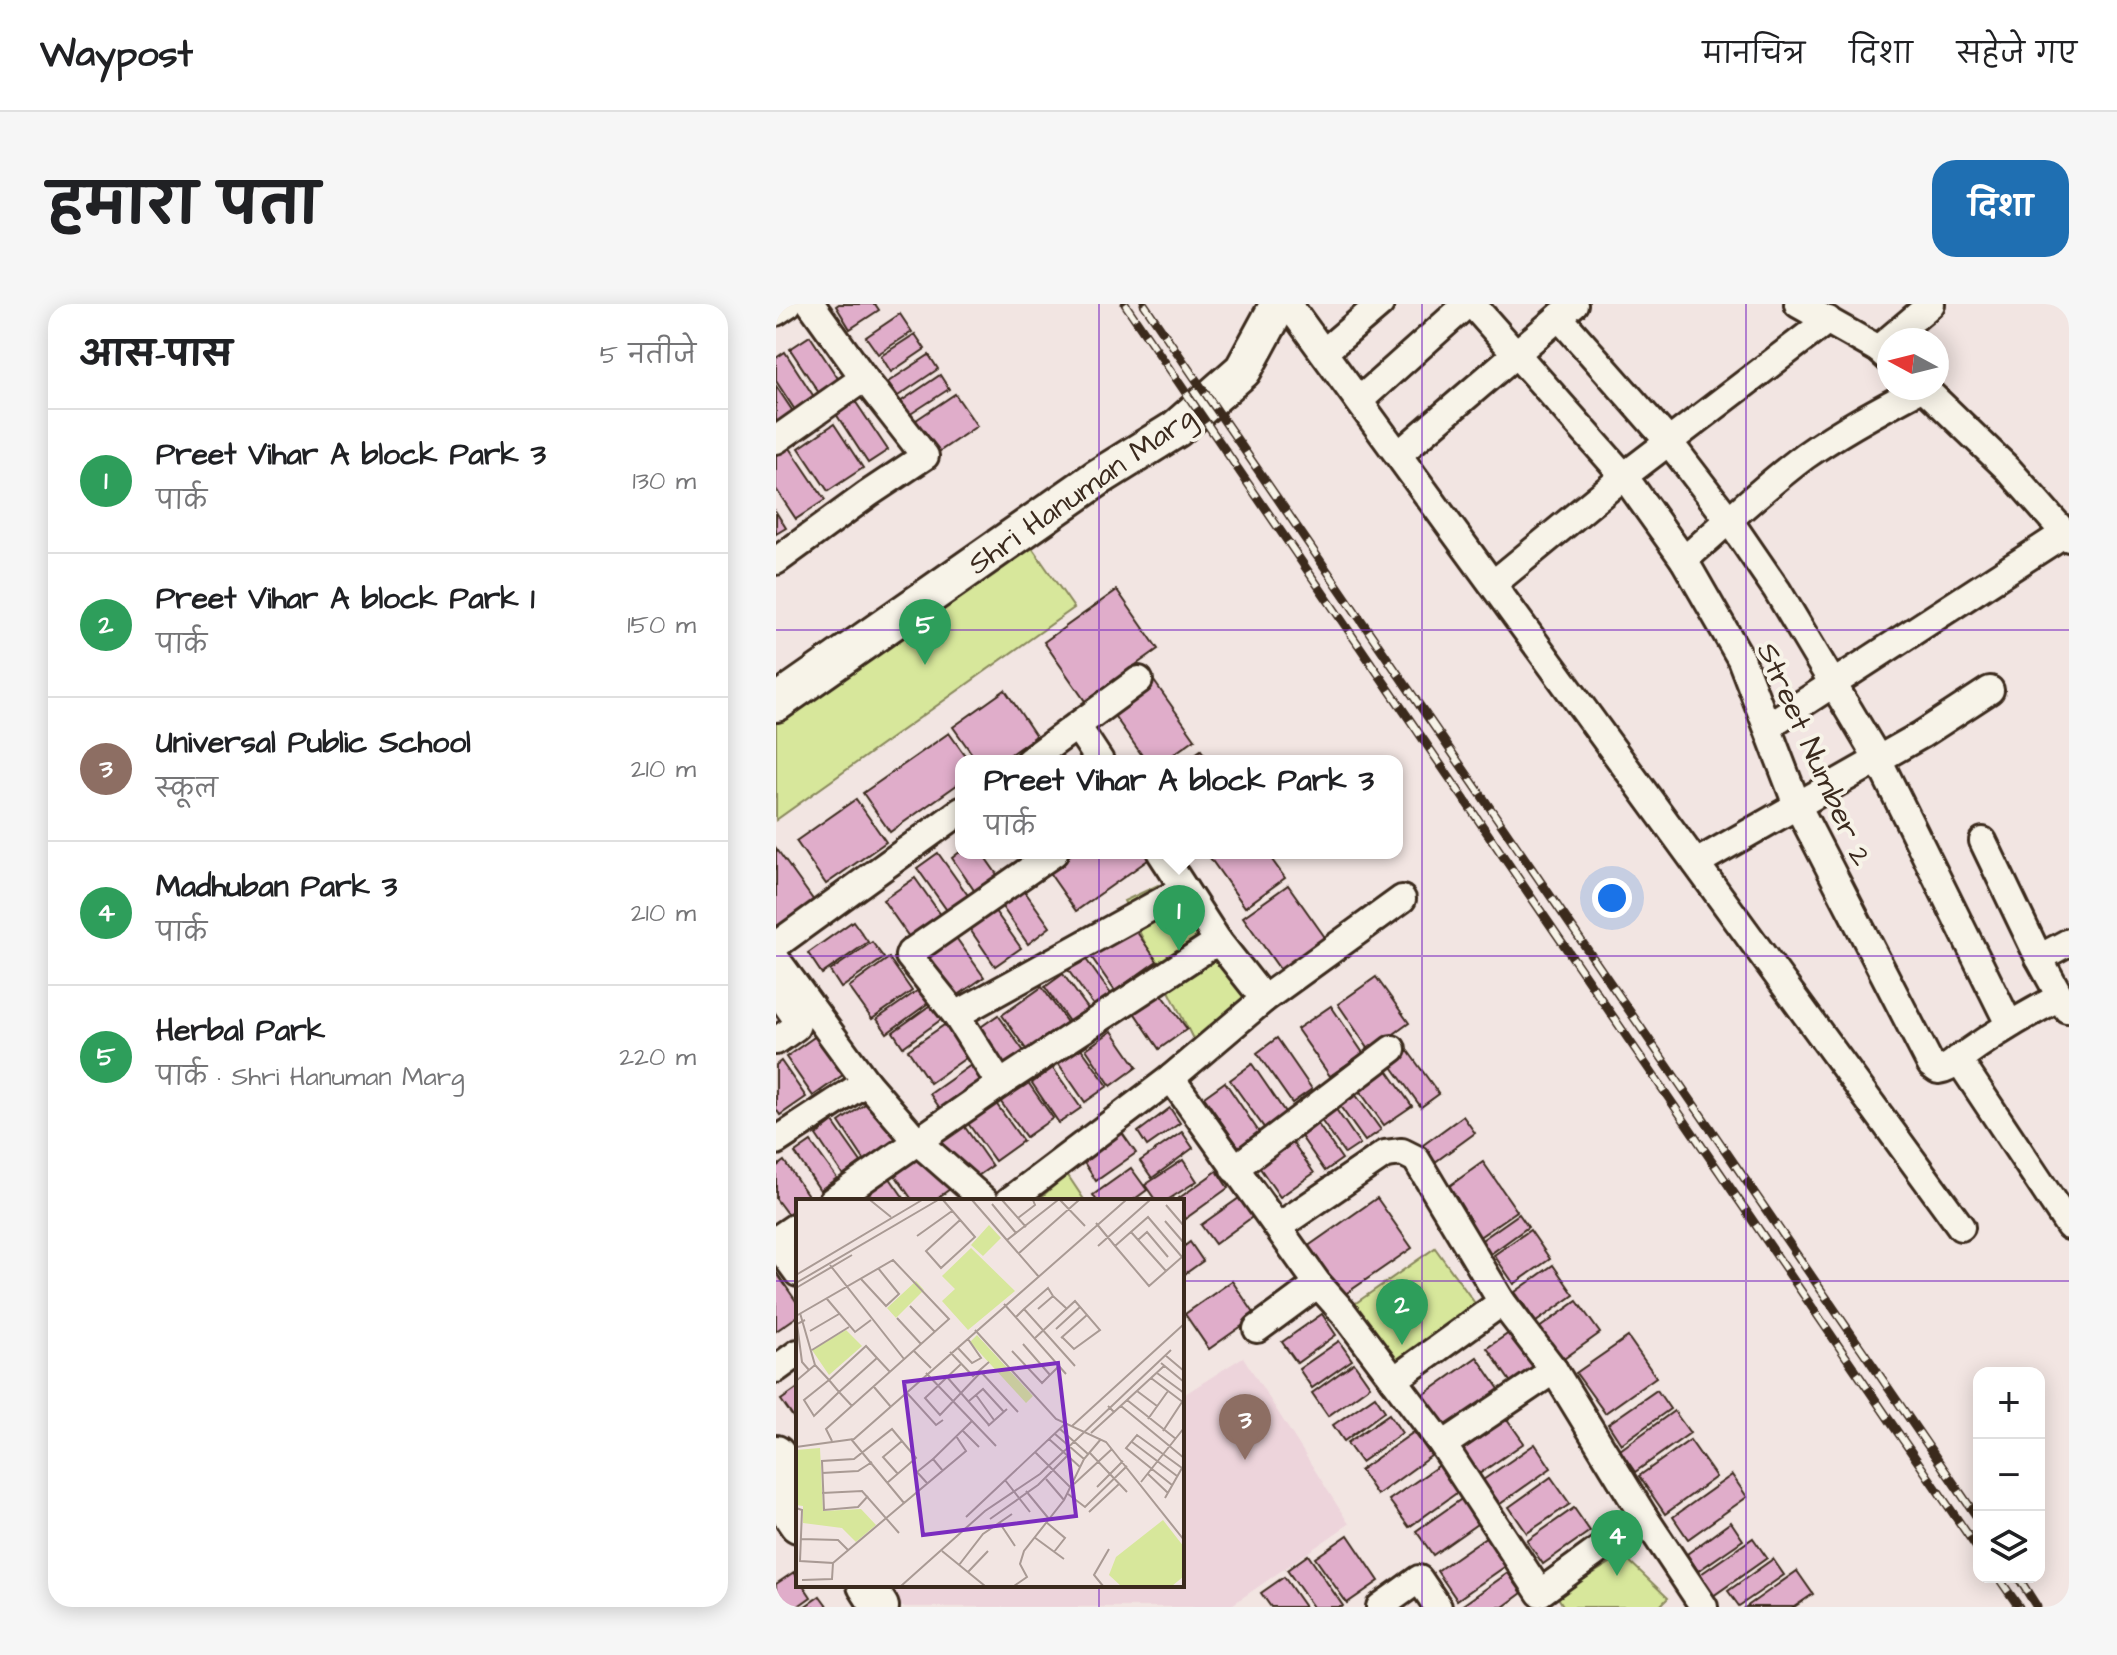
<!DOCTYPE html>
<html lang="hi">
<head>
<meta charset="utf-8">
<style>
  body { margin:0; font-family:"Architects Daughter","Playpen Sans Deva",sans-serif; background:#f6f6f6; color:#202124 }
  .controls { position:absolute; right:24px; bottom:24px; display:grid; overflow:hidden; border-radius:16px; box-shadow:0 4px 20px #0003 }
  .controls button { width:72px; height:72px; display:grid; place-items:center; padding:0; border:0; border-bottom:2px solid #e0e0e0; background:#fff; color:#202124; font:40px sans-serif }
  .compass { position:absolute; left:1101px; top:24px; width:72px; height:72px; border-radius:50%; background:#fff; box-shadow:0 4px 20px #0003; rotate:277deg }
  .you { position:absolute; left:836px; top:594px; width:28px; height:28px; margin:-20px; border:6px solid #fff; border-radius:50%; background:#1a73e8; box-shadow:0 0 0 12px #1a73e833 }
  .badge { display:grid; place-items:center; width:52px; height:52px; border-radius:50%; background:#1f6fb2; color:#fff; font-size:26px; font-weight:700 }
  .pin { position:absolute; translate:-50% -66px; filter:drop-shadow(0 2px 4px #0008) }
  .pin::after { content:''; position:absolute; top:42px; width:28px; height:24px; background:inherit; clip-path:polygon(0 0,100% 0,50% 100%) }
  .popup { position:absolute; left:179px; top:451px; width:448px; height:104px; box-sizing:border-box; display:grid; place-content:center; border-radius:16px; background:#fff; filter:drop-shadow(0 2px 6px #0005); font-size:26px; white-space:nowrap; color:#757577 }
  .popup b { font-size:30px; color:#202124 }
  .popup::after { content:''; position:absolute; left:50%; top:100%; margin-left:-16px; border:16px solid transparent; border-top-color:#fff }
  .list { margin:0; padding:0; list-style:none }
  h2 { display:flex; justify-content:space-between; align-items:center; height:104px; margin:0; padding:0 32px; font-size:34px }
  h2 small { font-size:26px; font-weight:400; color:#757577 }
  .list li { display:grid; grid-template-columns:52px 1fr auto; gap:24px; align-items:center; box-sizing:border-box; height:144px; padding:0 32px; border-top:2px solid #e0e0e0 }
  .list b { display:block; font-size:30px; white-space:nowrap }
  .list p { margin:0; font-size:26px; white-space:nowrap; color:#757577 }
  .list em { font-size:26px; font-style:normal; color:#757577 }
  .icon { flex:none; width:44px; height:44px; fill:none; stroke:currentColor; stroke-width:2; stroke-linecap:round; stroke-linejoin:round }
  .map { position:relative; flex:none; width:1293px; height:1303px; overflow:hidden; border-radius:24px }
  header { display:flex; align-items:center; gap:48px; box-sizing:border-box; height:112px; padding:0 40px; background:#fff; border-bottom:2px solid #e0e0e0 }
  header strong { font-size:38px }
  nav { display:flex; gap:44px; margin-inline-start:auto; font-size:28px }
  .intro { display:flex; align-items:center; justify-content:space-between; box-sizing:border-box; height:192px; padding:0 48px }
  h1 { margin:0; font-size:56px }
  .button { padding:20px 36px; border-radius:24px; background:#1f6fb2; color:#fff; font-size:28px; font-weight:700 }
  main { display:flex; gap:48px; padding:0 48px }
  aside { flex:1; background:#fff; border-radius:24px; box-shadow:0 4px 20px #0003 }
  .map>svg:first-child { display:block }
  .built { fill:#edd4db }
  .green { fill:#d7e79b; stroke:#89885c; stroke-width:2 }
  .building { fill:#e0adca; stroke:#3b2a1e; stroke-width:2 }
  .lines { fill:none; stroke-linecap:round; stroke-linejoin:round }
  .street-casing { stroke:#3b2a1e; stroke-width:32 }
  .secondary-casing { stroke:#3b2a1e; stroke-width:42 }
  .street { stroke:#f7f3e8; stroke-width:26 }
  .secondary { stroke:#f7f3e8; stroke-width:36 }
  .rail-casing { stroke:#3b2a1e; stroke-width:9 }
  .rail { stroke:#f7f3e8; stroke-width:6; stroke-dasharray:18; stroke-linecap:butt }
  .grid { fill:none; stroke:#7b2cbf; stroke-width:2; stroke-opacity:0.55 }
  .labels { text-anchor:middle; stroke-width:8; stroke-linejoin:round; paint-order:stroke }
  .street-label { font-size:30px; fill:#3b2a1e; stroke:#f7f3e8 }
  .inset-road { fill:none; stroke:#a99a94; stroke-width:2 }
  .view { fill:#7b2cbf; fill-opacity:0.15; stroke:#7b2cbf; stroke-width:4 }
  .inset-edge { fill:none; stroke:#3b2a1e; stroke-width:4 }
</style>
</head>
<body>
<header>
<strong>Waypost</strong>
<nav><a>मानचित्र</a><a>दिशा</a><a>सहेजे गए</a></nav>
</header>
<div class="intro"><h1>हमारा पता</h1><a class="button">दिशा</a></div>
<main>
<aside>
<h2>आस-पास<small>5 नतीजे</small></h2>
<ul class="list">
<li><span class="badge" style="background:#2e9e5b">1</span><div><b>Preet Vihar A block Park 3</b><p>पार्क</p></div><em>130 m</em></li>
<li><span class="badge" style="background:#2e9e5b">2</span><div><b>Preet Vihar A block Park 1</b><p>पार्क</p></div><em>150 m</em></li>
<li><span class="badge" style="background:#8d6e63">3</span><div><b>Universal Public School</b><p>स्कूल</p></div><em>210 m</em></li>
<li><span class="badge" style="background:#2e9e5b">4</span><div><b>Madhuban Park 3</b><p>पार्क</p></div><em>210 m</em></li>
<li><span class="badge" style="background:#2e9e5b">5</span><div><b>Herbal Park</b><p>पार्क · Shri Hanuman Marg</p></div><em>220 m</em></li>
</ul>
</aside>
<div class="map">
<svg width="1293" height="1303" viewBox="0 0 1293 1303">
  <rect width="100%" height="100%" fill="#f2e5e2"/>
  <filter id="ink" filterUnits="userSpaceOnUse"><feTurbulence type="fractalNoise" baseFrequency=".0125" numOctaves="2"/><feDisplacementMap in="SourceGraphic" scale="16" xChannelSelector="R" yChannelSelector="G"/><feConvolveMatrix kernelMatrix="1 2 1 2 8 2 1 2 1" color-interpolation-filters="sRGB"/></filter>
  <g filter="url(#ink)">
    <polygon class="built" points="467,1053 573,1220 453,1303 125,1303 110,1281 406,1281 406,1092"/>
    <g class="green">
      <polygon points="252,238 298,304 0,516 0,417"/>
      <polygon points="382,581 472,697 417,735 348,597"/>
      <polygon points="291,870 309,897 261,897"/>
      <polygon points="659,944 706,1009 616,1073 567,1008"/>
      <polygon points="847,1251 892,1294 883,1303 788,1303 781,1292"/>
    </g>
    <g class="building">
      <polygon points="63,0 99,0 103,6 74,25 60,2"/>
      <polygon points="124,10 136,28 102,50 90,33"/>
      <polygon points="139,30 149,45 115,68 105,52"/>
      <polygon points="34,32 65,79 45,92 14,45"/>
      <polygon points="9,48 42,99 23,112 0,77 0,54"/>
      <polygon points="153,51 162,65 122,92 112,78"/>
      <polygon points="164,71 173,85 133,111 124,98"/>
      <polygon points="0,82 22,115 0,130"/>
      <polygon points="179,90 201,122 161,149 140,116"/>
      <polygon points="79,97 112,146 92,159 60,110"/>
      <polygon points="58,120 87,164 52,187 23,144"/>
      <polygon points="12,141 49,196 20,215 0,185 0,149"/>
      <polygon points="0,208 10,224 0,230"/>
      <polygon points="341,286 382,345 309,397 268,338"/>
      <polygon points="378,377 419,435 388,457 370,457 335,407"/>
      <polygon points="229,386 260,432 225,457 201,457 177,423"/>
      <polygon points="173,429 193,457 185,457 185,478 114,528 87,489"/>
      <polygon points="425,446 433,457 409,457"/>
      <polygon points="80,495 110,538 50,580 20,537"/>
      <polygon points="0,544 38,597 0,623"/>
      <polygon points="185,547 185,549 206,549 227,579 204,595 176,554"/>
      <polygon points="162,549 196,597 175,612 141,564"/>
      <polygon points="297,549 378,549 379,551 300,607 272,567"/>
      <polygon points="435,549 491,549 509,574 469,603 432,551"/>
      <polygon points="139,574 170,618 138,640 107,596"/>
      <polygon points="512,581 553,639 508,671 467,613"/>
      <polygon points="245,582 274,623 252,640 222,597"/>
      <polygon points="214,600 245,644 219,662 189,618"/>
      <polygon points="77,617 92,638 46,670 32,649"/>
      <polygon points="356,621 381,657 339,687 314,651"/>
      <polygon points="176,628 208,673 178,694 147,649"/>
      <polygon points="96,638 108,654 65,684 54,667"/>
      <polygon points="113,654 136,687 96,715 73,683"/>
      <polygon points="309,654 335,690 318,702 292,666"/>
      <polygon points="287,670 313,706 294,719 269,683"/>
      <polygon points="600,673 633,719 594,747 562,700"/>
      <polygon points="148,682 158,695 111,729 101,715"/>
      <polygon points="380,682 411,725 383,745 353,701"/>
      <polygon points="266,683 292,720 252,748 226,711"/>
      <polygon points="160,697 170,712 127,743 117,728"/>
      <polygon points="555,702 587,749 554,772 521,725"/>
      <polygon points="222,711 252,753 229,770 199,727"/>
      <polygon points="174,717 197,749 154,779 132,746"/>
      <polygon points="336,727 361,763 335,782 310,745"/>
      <polygon points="44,729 71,768 37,792 10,753"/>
      <polygon points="501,734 536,785 516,799 481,749"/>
      <polygon points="302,740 332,782 309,798 280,756"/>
      <polygon points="632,747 663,790 645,803 614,760"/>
      <polygon points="5,757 30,793 4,811 0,805 0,761"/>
      <polygon points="198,759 210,776 166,807 154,790"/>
      <polygon points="606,759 636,802 608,821 578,779"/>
      <polygon points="476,760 513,814 492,829 454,776"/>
      <polygon points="277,764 305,804 283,819 256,779"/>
      <polygon points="249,774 277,814 250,833 222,794"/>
      <polygon points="449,778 485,831 465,846 428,793"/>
      <polygon points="577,787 605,826 589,837 561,798"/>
      <polygon points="95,796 122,834 89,857 63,818"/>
      <polygon points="219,798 247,837 219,857 191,818"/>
      <polygon points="555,798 584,840 569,850 540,809"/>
      <polygon points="394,804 404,819 371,842 362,828"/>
      <polygon points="687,812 699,829 655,861 643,844"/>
      <polygon points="539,816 566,855 549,867 522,828"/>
      <polygon points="57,818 85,858 67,871 40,831"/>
      <polygon points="186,819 216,862 193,878 163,835"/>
      <polygon points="406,828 417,844 376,874 364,857"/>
      <polygon points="346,829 360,849 320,877 307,857"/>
      <polygon points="513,833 538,869 504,893 479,857"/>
      <polygon points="35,838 61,874 44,886 19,849"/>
      <polygon points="147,846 174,885 157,897 137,897 117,868"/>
      <polygon points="407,856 421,877 390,897 380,897 369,881"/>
      <polygon points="8,857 36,897 22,897 22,910 15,915 0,895 0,863"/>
      <polygon points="707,858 741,907 699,936 665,888"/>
      <polygon points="355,864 371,886 356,897 321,897 317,891"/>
      <polygon points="441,867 452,884 409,915 406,910 406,897 399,897"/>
      <polygon points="111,870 130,897 81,897 79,893"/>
      <polygon points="466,892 479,911 439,940 425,921"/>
      <polygon points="601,894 636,944 565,993 531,943"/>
      <polygon points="743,910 752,923 713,951 703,938"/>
      <polygon points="754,926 774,955 738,980 718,951"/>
      <polygon points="414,938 427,957 406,972 406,944"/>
      <polygon points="777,961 798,991 760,1018 739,988"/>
      <polygon points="0,968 22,1000 22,1012 0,1027"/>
      <polygon points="456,977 480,1012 433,1045 409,1010"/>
      <polygon points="801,997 824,1029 782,1059 759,1027"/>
      <polygon points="546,1010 560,1031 521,1059 506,1038"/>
      <polygon points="736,1027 763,1066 738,1083 711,1044"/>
      <polygon points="852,1033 880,1073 829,1109 800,1069"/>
      <polygon points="563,1037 576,1056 536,1084 523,1065"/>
      <polygon points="701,1053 727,1091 672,1130 646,1092"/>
      <polygon points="578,1059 594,1082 552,1112 536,1089"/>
      <polygon points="22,1084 22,1120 5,1096"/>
      <polygon points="881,1086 894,1105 845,1140 832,1120"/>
      <polygon points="599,1092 609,1107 568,1137 557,1121"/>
      <polygon points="898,1107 914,1129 859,1168 844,1146"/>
      <polygon points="613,1110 626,1129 585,1158 571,1139"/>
      <polygon points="731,1115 748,1139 700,1172 683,1148"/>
      <polygon points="638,1128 655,1152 601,1191 584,1166"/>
      <polygon points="914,1136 940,1173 889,1210 863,1172"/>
      <polygon points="759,1140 775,1164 724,1200 707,1176"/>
      <polygon points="671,1156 689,1183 633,1223 613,1196"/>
      <polygon points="956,1171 971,1193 912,1235 897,1213"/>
      <polygon points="775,1173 794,1200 751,1229 733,1203"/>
      <polygon points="694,1189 711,1213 657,1251 640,1227"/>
      <polygon points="798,1204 814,1227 767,1260 751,1237"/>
      <polygon points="955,1218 967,1236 922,1267 911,1250"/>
      <polygon points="714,1230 734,1259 681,1296 661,1267"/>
      <polygon points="572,1231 603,1277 571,1299 539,1254"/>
      <polygon points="977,1234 991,1254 937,1292 922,1272"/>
      <polygon points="532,1251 567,1302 566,1303 537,1303 511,1266"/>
      <polygon points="997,1255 1008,1271 963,1302 952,1287"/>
      <polygon points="1021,1267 1037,1290 1018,1303 970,1303"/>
      <polygon points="18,1268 22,1274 22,1281 27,1281 35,1293 21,1303 0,1303 0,1280"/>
      <polygon points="732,1269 746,1289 727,1303 684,1303"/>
      <polygon points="508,1273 529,1303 495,1303 485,1289"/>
      <polygon points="44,1292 52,1303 28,1303"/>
    </g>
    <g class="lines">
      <defs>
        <g id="street">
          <polyline points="512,0 1185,923"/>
          <path d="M 696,0 L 848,172 L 908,256 L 965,355 L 1021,501 L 1155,761 L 1162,766 C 1172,765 1176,760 1184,754 C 1216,731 1249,711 1284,693"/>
          <polyline points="1022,0 1102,45 1113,55"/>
          <polyline points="0,8 12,0"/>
          <polyline points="783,13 893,138 953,216 1001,286 1102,455 1233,720"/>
          <polyline points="1102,45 1155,0"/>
          <polyline points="548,48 604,0"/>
          <polyline points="1148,84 1232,165 1293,234"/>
          <polyline points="584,96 691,0"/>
          <polyline points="0,136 88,74"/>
          <polyline points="623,150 798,0"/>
          <path d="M 908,256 C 948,221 986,184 1029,152 C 1066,126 1105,105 1145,84"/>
          <polyline points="0,257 92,190 149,152 88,74 35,0"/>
          <polyline points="717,280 848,172 1052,16"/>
          <polyline points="301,422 324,457"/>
          <polyline points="992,422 1289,229"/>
          <polyline points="253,457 363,376"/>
          <polyline points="1207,537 1263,654 1291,705"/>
          <polyline points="385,549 442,637 488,695"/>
          <polyline points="920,559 1145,431 1214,386"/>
          <polyline points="0,641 185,507"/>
          <polyline points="1263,654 1293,638"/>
          <polyline points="0,655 90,778 142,838 209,897"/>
          <polyline points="180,711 408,585"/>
          <polyline points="0,737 20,723 22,717 1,687"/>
          <polyline points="1182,755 1293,922"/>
          <polyline points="395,774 542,980 567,1008 667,1141 778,1066"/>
          <polyline points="224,780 180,711 133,652 134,649 278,549"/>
          <polyline points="0,837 90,778"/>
          <polyline points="458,865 616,745"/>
          <polyline points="56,897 224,780 442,637"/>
          <polyline points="233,897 395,774 488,695 626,595"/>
          <polyline points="502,923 609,850 626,848 640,855 726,998 778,1066 868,1213 928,1303"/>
          <polyline points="0,936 22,921"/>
          <polyline points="0,939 22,969"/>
          <polyline points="481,1025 542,980"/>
          <polyline points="0,1065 22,1049"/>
          <polyline points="618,1076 726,998"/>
          <polyline points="667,1141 764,1289 868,1213"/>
          <polyline points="604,1303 643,1275 662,1303"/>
        </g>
        <g id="secondary">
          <polyline points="0,399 323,173 400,125 467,66 503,0"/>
          <polyline points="0,1150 22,1182"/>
          <polyline points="0,1188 22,1220"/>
          <polyline points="90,1281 104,1303"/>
        </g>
      </defs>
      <use href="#street" class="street-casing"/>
      <use href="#secondary" class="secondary-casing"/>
      <use href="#street" class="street"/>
      <use href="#secondary" class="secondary"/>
      <defs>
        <g id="rail">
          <polyline points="349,0 1203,1247"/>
          <polyline points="368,0 1203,1216"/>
          <polyline points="1222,1273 1243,1303"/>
          <polyline points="1242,1273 1261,1303"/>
        </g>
      </defs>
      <use href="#rail" class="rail-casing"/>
      <use href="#rail" class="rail"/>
    </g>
  </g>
  <path class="grid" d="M 323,0 L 323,897M 646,0 L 646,1303M 970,0 L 970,1303M 0,326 L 1293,326M 0,652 L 1293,652M 0,977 L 22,977M 406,977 L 1293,977M 323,1281 L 323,1303"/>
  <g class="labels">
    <g class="street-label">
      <text transform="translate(305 186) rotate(-35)" y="10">Shri Hanuman Marg</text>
      <text transform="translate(1039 450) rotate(66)" y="10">Street Number 2</text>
    </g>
  </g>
  <g transform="translate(20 895)">
    <rect width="388" height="388" fill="#f2e5e2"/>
    <path d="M 193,26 L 205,39 L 187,57 L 175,46 ZM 175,49 L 219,92 L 172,131 L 146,102 L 159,90 L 146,77 ZM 120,82 L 128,91 L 100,119 L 91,109 ZM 50,131 L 66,147 L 33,176 L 16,151 ZM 181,136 L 237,197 L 230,204 L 174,143 ZM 24,249 L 27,312 L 65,310 L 80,326 L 60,343 L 46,329 L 7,324 L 7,307 L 0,306 L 0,251 ZM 367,321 L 388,348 L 388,377 L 376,387 L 325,387 L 313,376 L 320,358 Z" fill="#d7e79b"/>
    <path class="inset-road" d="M 74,1 L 95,18M 147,1 L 179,38 L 145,69 L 130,52 L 164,21M 176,1 L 243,78M 206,1 L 230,28M 264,1 L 289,27M 196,5 L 220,34M 370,6 L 388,27M 222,19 L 239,6 L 237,1M 369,22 L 388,44M 300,24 L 319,47 L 353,87 L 386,58 L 352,18 L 319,47M 335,33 L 370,72M 121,37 L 156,12M 211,41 L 262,1M 342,41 L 351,33 L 372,58M 302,47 L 354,1M 222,55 L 283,1M 34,66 L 108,160M 0,76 L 126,1M 65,80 L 90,107 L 103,95 L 82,69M 0,84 L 142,1M 0,89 L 56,56M 31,100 L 59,133 L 75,121M 208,105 L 270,175M 114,107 L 139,133M 228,110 L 252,89 L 257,97M 242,110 L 257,97 L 270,109M 0,117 L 97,61 L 153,120 L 30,230 L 36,242M 220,118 L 228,110 L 279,167M 101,119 L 125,145M 9,121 L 1,125 L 6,163 L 13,171M 260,130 L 284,108M 179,131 L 260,220 L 310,243 L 388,341M 14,132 L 43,115M 239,139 L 279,102 L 304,131 L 278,150 L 266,138M 265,139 L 291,116M 227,145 L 254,176M 162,149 L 176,164 L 185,159 L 172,140M 16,151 L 53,128M 118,152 L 135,169M 216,152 L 246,184 L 263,167M 154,153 L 177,177 L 193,163M 369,156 L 388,172M 81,159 L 43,193 L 33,181 L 70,147 L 81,159 L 94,173M 365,164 L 388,183M 165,165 L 129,199 L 144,216 L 185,173 L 222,213M 19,166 L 33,181 L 8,201 L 18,217 L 43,193 L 56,207M 130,174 L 200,247M 361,174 L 388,194M 151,178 L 193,226M 355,179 L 388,204M 0,182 L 19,166 L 4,114M 78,188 L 95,208M 341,192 L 361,207M 111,194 L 140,226 L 147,221M 180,196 L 198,221M 331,201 L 380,240M 173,202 L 187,190 L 208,213M 312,207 L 318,213 L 368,167M 325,207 L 388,259M 352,220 L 372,192M 192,227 L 211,210M 276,227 L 388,125M 264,230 L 292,255M 166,231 L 183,248M 367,232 L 388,200M 295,234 L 318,213M 259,235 L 288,260M 55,240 L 108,304 L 170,252 L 160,237M 253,240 L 284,268M 336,243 L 381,277M 0,248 L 58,240 L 330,1M 239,253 L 275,289M 293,253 L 331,293M 356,270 L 330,249 L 341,236 L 386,269 L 369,299M 356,270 L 376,286M 147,272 L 137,260 L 176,222M 26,274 L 62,272 L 76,263M 102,275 L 87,258 L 106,242M 352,275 L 372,294M 250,280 L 268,301M 209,281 L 234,313M 345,283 L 388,229M 131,284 L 121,273 L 137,260M 278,285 L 316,250M 301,288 L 327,262M 230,292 L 253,320M 26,294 L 66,292 L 103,334M 272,295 L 289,308 L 331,267M 72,297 L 62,308 L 28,311 L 26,262 L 58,260 L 96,230 L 120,259 L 91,284M 0,309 L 6,311 L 4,362 L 37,364 L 36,380 L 6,381M 293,313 L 323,285M 170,318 L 270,224M 194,320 L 242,286 L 271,257M 203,323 L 219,347M 250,323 L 269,339 L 258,353M 238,338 L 268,360M 5,340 L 42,341 L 52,351M 146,352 L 189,387M 37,364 L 108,304M 163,366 L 187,335 L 216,315M 172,373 L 192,352M 105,387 L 189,312 L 244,275 L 375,151M 218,387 L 231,378 L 224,365 L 228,352 L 268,301 L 288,260 L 305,240M 307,387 L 298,376 L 313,350"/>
    <path class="view" d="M 262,164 L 280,317 L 127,336 L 108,183 Z"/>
    <rect width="388" height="388" class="inset-edge"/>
  </g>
</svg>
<div class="controls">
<button>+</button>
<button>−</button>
<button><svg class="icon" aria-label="layers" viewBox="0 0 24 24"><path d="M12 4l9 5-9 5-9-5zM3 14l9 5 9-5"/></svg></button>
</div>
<svg class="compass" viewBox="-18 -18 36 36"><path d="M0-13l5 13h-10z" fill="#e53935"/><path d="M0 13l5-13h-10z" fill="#757577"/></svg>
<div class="you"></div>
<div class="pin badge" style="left:403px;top:647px;background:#2e9e5b">1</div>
<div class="popup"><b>Preet Vihar A block Park 3</b>पार्क</div>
<div class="pin badge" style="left:626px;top:1041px;background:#2e9e5b">2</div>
<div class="pin badge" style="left:469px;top:1156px;background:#8d6e63">3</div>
<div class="pin badge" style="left:841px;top:1272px;background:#2e9e5b">4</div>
<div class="pin badge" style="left:149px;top:361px;background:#2e9e5b">5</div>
</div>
</main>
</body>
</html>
